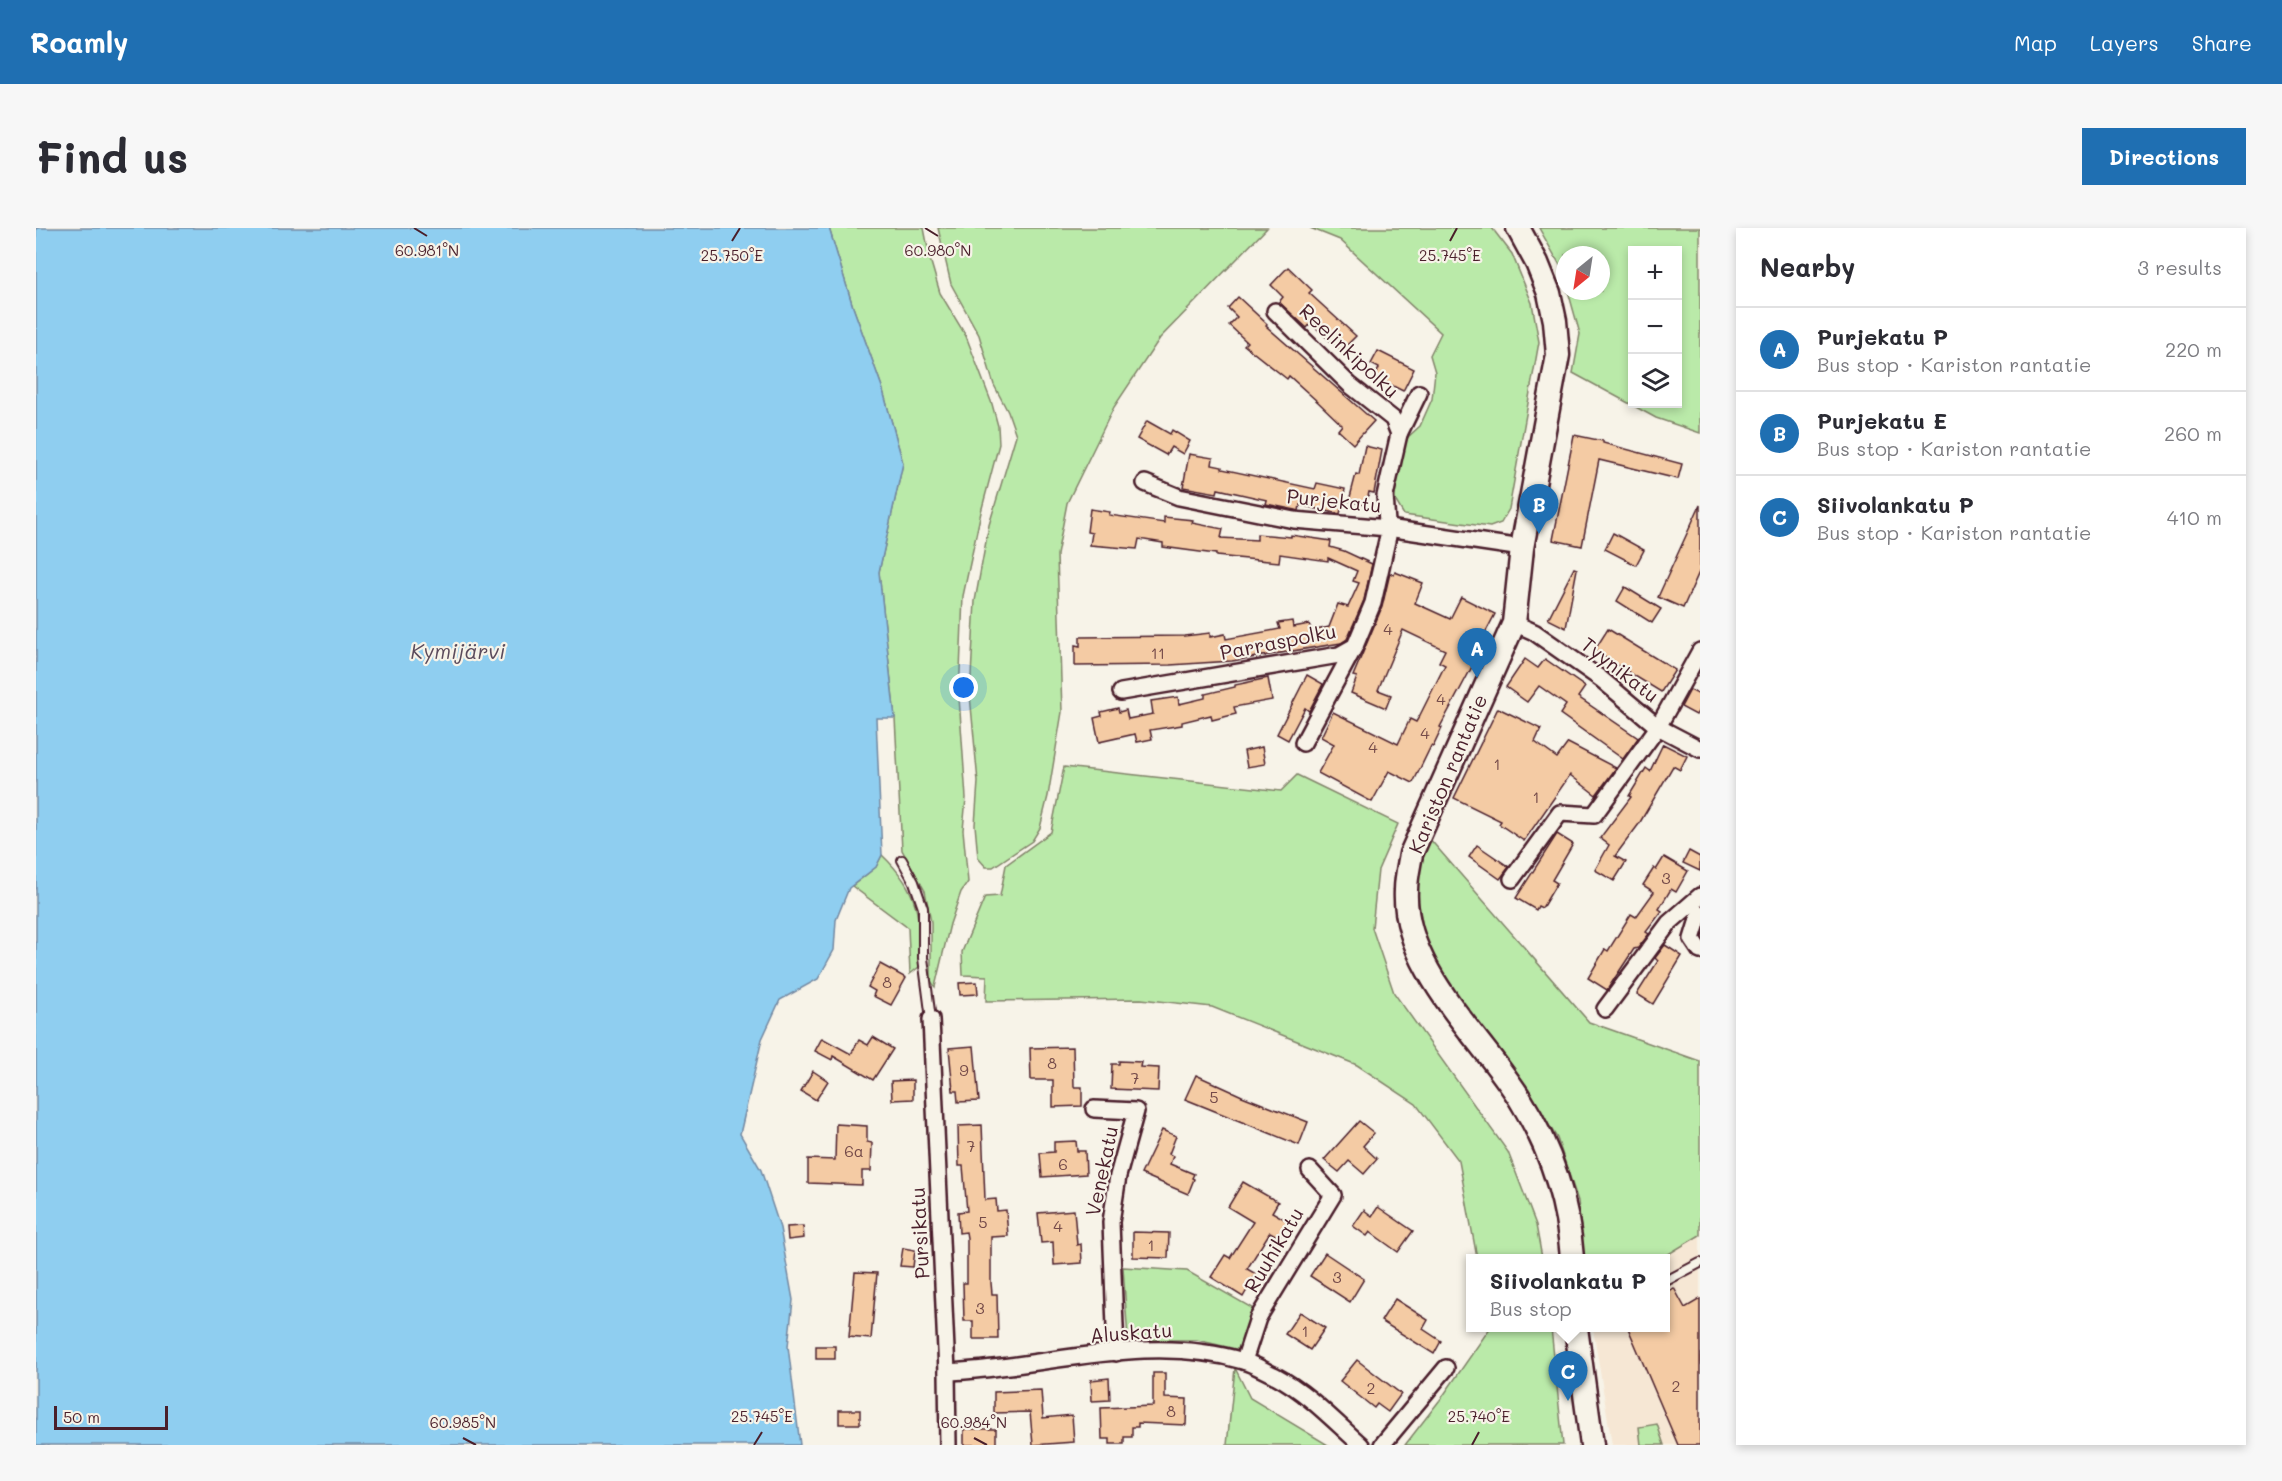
<!DOCTYPE html>
<html lang="en">
<head>
<meta charset="utf-8">
<style>
  body { margin:0; font-family:Mali,sans-serif; background:#f7f7f7; color:#2b2b33 }
  .controls { position:absolute; right:18px; top:18px; display:grid; overflow:hidden; border-radius:0px; box-shadow:0 3px 9px #0003 }
  .controls button { width:54px; height:54px; display:grid; place-items:center; padding:0; border:0; border-bottom:2px solid #e1e1e2; background:#fff; color:#2b2b33; font:30px sans-serif }
  .compass { position:absolute; left:1520px; top:18px; width:54px; height:54px; border-radius:50%; background:#fff; box-shadow:0 3px 9px #0003; rotate:210deg }
  .scale { position:absolute; left:18px; bottom:15px; width:114px; box-sizing:border-box; padding-left:6px; border:3px solid #4a1f2b; border-top:0; font-size:16px; line-height:21px; white-space:nowrap; color:#4a1f2b; -webkit-text-stroke:4px #f7f3e8; paint-order:stroke }
  .you { position:absolute; left:928px; top:460px; width:21px; height:21px; margin:-15px; border:4px solid #fff; border-radius:50%; background:#1a73e8; box-shadow:0 0 0 9px #1a73e833 }
  .badge { display:grid; place-items:center; width:39px; height:39px; border-radius:50%; background:#1f6fb2; color:#fff; font-size:20px; font-weight:700 }
  .pin { position:absolute; translate:-50% -50px; filter:drop-shadow(0 2px 3px #0008) }
  .pin::after { content:''; position:absolute; top:32px; width:21px; height:18px; background:inherit; clip-path:polygon(0 0,100% 0,50% 100%) }
  .popup { position:absolute; left:1430px; top:1026px; width:204px; height:78px; box-sizing:border-box; display:grid; place-content:center; border-radius:0px; background:#fff; filter:drop-shadow(0 2px 4px #0005); font-size:20px; white-space:nowrap; color:#7c7c81 }
  .popup b { font-size:22px; color:#2b2b33 }
  .popup::after { content:''; position:absolute; left:50%; top:100%; margin-left:-12px; border:12px solid transparent; border-top-color:#fff }
  .list { margin:0; padding:0; list-style:none }
  h2 { display:flex; justify-content:space-between; align-items:center; height:78px; margin:0; padding:0 24px; font-size:26px }
  h2 small { font-size:20px; font-weight:400; color:#7c7c81 }
  .list li { display:grid; grid-template-columns:39px 1fr auto; gap:18px; align-items:center; box-sizing:border-box; height:84px; padding:0 24px; border-top:2px solid #e1e1e2 }
  .list b { display:block; font-size:22px; white-space:nowrap }
  .list p { margin:0; font-size:20px; white-space:nowrap; color:#7c7c81 }
  .list em { font-size:20px; font-style:normal; color:#7c7c81 }
  .icon { flex:none; width:33px; height:33px; fill:none; stroke:currentColor; stroke-width:2; stroke-linecap:round; stroke-linejoin:round }
  .map { position:relative; flex:none; width:1664px; height:1217px; overflow:hidden; border-radius:0px }
  header { display:flex; align-items:center; gap:36px; box-sizing:border-box; height:84px; padding:0 30px; background:#1f6fb2; color:#fff }
  header strong { font-size:28px }
  nav { display:flex; gap:33px; margin-inline-start:auto; font-size:21px }
  .intro { display:flex; align-items:center; justify-content:space-between; box-sizing:border-box; height:144px; padding:0 36px }
  h1 { margin:0; font-size:42px }
  .button { padding:15px 27px; border-radius:0px; background:#1f6fb2; color:#fff; font-size:21px; font-weight:700 }
  main { display:flex; gap:36px; padding:0 36px }
  aside { flex:1; background:#fff; border-radius:0px; box-shadow:0 3px 9px #0003 }
  .map>svg:first-child { display:block }
  .built { fill:#f6e7d4 }
  .green { fill:#baeaa9; stroke:#82846a; stroke-width:1.5; fill-rule:evenodd }
  .water { fill:#8fcef0; stroke:#7388a1; stroke-width:1.5 }
  .building { fill:#f4cba4; stroke:#4a1f2b; stroke-width:1.5 }
  .lines { fill:none; stroke-linecap:round; stroke-linejoin:round }
  .lane-casing { stroke:#4a1f2b; stroke-width:12 }
  .street-casing { stroke:#4a1f2b; stroke-width:20 }
  .secondary-casing { stroke:#4a1f2b; stroke-width:27 }
  .lane { stroke:#f7f3e8; stroke-width:8 }
  .street { stroke:#f7f3e8; stroke-width:15 }
  .secondary { stroke:#f7f3e8; stroke-width:22 }
  .ticks { fill:none; stroke:#4a1f2b; stroke-width:2 }
  .labels { text-anchor:middle; stroke-width:4.5; stroke-linejoin:round; paint-order:stroke }
  .number-label { font-size:16px; fill:#744a49 }
  .street-label { font-size:20px; fill:#4a1f2b; stroke:#f7f3e8 }
  .water-label { font-size:21px; font-style:italic; fill:#5b4b5c; stroke:#f7f3e8 }
  .ticks-label { font-size:15px; text-anchor:middle; fill:#4a1f2b; stroke:#f7f3e8; stroke-width:4.5; stroke-linejoin:round; paint-order:stroke }
</style>
</head>
<body>
<header>
<strong>Roamly</strong>
<nav><a>Map</a><a>Layers</a><a>Share</a></nav>
</header>
<div class="intro"><h1>Find us</h1><a class="button">Directions</a></div>
<main>
<div class="map">
<svg width="1664" height="1217" viewBox="0 0 1664 1217">
  <rect width="100%" height="100%" fill="#f7f3e8"/>
  <filter id="ink" filterUnits="userSpaceOnUse"><feTurbulence type="fractalNoise" baseFrequency=".0167" numOctaves="2"/><feDisplacementMap in="SourceGraphic" scale="12" xChannelSelector="R" yChannelSelector="G"/><feConvolveMatrix kernelMatrix="1 2 1 2 8 2 1 2 1" color-interpolation-filters="sRGB"/></filter>
  <g filter="url(#ink)">
    <polygon class="built" points="1664,1007 1664,1217 1576,1217 1557,1100 1630,1100 1630,1030 1626,1030"/>
    <g class="green">
      <polygon points="793,0 888,0 894,31 904,65 930,108 956,176 962,198 963,216 945,284 927,368 923,469 930,570 927,602 932,654 925,664 914,696 899,759 895,753 895,694 889,663 866,622 859,490 843,344 867,235 846,159 817,79"/>
      <polygon points="902,0 1231,0 1124,110 1078,179 1031,275 1021,327 1026,484 1012,568 1004,600 996,613 957,639 950,639 942,630 939,597 942,554 934,467 939,373 953,297 980,207 972,184 958,157 943,107 915,56"/>
      <polygon points="1274,0 1456,0 1476,26 1496,75 1503,114 1473,281 1465,295 1454,299 1368,287 1359,272 1360,240 1372,209 1384,198 1396,171 1399,144 1394,127 1405,105 1304,12"/>
      <path d="M 1503,0 L 1664,0 L 1664,205 L 1620,190 L 1537,145 L 1544,106 L 1532,63 L 1565,63 L 1565,27 L 1529,27 L 1529,53 L 1525,39 ZM 1596,22 L 1642,22 L 1642,176 L 1596,176 Z"/>
      <polygon points="1028,539 1245,563 1261,547 1362,596 1342,642 1336,700 1358,765 1472,924 1500,997 1506,1030 1441,1030 1423,933 1380,876 1321,837 1176,779 1105,771 950,773 951,748 927,747 926,724 949,669 964,668 970,637 1015,604"/>
      <polygon points="1392,609 1553,794 1664,833 1664,1007 1626,1030 1548,1030 1542,973 1521,910 1485,852 1408,750 1388,706 1380,659"/>
      <path d="M 846,627 C 885,664 884,689 883,739 L 874,746 L 872,700 L 816,658 L 840,639 Z"/>
      <polygon points="1087,1039 1151,1043 1216,1080 1204,1122 1161,1112 1092,1112"/>
      <polygon points="1454,1100 1515,1100 1527,1217 1369,1217 1407,1168"/>
      <polygon points="1199,1140 1214,1170 1292,1217 1191,1217"/>
      <polygon points="1621,1196 1628,1217 1605,1217 1603,1199"/>
    </g>
    <polygon class="water" points="0,0 793,0 817,79 846,159 867,235 843,344 859,490 840,490 846,627 840,639 813,660 800,692 798,722 782,751 744,772 726,811 704,906 725,942 744,1000 757,1072 752,1118 764,1217 0,1217"/>
    <g class="building">
      <polygon points="1252,39 1276,62 1273,65 1320,108 1305,123 1275,95 1271,100 1243,74 1247,69 1235,57"/>
      <polygon points="1202,69 1231,96 1230,98 1338,193 1317,216 1302,202 1306,197 1282,174 1253,148 1251,151 1208,117 1211,114 1193,97 1201,89 1192,80"/>
      <polygon points="1342,123 1378,141 1367,163 1339,149 1343,140 1335,136"/>
      <polygon points="1111,193 1134,206 1136,202 1154,213 1147,226 1135,219 1130,227 1101,211"/>
      <polygon points="1538,207 1567,213 1567,215 1646,236 1642,251 1563,232 1546,318 1517,312"/>
      <polygon points="1329,218 1346,222 1338,265 1333,264 1330,277 1313,273 1320,246 1323,247"/>
      <polygon points="1153,226 1177,230 1176,237 1186,239 1186,241 1279,261 1281,255 1309,261 1304,286 1264,277 1263,283 1260,282 1230,276 1231,272 1182,261 1181,265 1147,259"/>
      <polygon points="1664,277 1664,342 1647,380 1622,369"/>
      <polygon points="1054,281 1074,284 1073,287 1128,295 1128,289 1157,292 1156,295 1187,301 1185,310 1221,312 1221,306 1255,309 1255,307 1295,313 1294,319 1308,323 1336,336 1328,372 1311,411 1305,415 1196,433 1134,437 1039,438 1039,417 1044,418 1044,409 1148,408 1174,405 1174,409 1189,406 1190,411 1244,401 1242,395 1256,393 1257,399 1273,396 1276,403 1293,399 1302,376 1312,379 1323,355 1317,353 1321,343 1292,330 1292,333 1244,326 1243,334 1180,328 1180,326 1164,324 1127,319 1127,315 1103,311 1101,321 1054,317 1056,305 1051,304"/>
      <polygon points="1577,305 1608,322 1600,337 1569,321"/>
      <polygon points="1538,340 1541,341 1530,400 1512,391"/>
      <polygon points="1359,344 1387,355 1379,375 1414,391 1425,369 1459,386 1434,434 1438,435 1404,499 1406,500 1397,519 1395,518 1377,555 1353,543 1336,574 1282,545 1298,516 1285,509 1297,484 1362,516 1374,491 1380,494 1383,489 1409,437 1403,434 1409,422 1367,402 1342,462 1355,467 1350,480 1315,465 1321,449 1317,448 1346,379 1354,345 1358,347"/>
      <polygon points="1589,359 1625,381 1616,395 1581,373"/>
      <polygon points="1572,401 1639,442 1625,464 1558,423"/>
      <polygon points="1489,431 1502,440 1509,431 1549,459 1542,469 1602,510 1587,531 1524,486 1530,477 1503,458 1491,474 1470,459"/>
      <polygon points="1271,447 1287,456 1273,483 1269,480 1252,512 1241,506"/>
      <polygon points="1232,450 1236,472 1198,479 1200,486 1176,492 1175,487 1146,494 1146,497 1114,502 1116,511 1101,514 1099,506 1063,514 1058,490 1066,488 1065,484 1082,480 1083,484 1090,482 1092,491 1117,486 1115,473 1142,469 1143,476 1169,470 1169,466 1199,459 1199,457"/>
      <polygon points="1654,462 1664,467 1664,480 1660,487 1645,479"/>
      <polygon points="1462,480 1505,501 1499,514 1521,530 1532,515 1580,540 1560,567 1534,547 1488,613 1463,596 1465,593 1418,570"/>
      <polygon points="1627,516 1651,528 1644,542 1637,538 1603,596 1579,628 1590,634 1578,653 1559,642 1573,617 1564,610 1595,569 1593,568 1610,540 1614,543"/>
      <polygon points="1226,519 1229,536 1211,539 1208,523"/>
      <polygon points="1521,606 1537,616 1516,652 1521,655 1506,680 1502,678 1500,682 1480,670"/>
      <polygon points="1441,617 1473,639 1464,651 1433,629"/>
      <polygon points="1653,623 1664,629 1664,643 1647,635"/>
      <polygon points="1628,629 1652,643 1640,664 1635,661 1623,681 1626,683 1610,704 1613,706 1602,720 1598,721 1571,762 1552,750 1569,721 1572,723 1595,686 1600,689 1618,664 1607,657 1618,640 1620,642"/>
      <polygon points="1629,717 1646,728 1617,776 1601,766 1622,733 1619,730"/>
      <polygon points="844,736 870,750 855,777 837,768 839,763 832,759"/>
      <polygon points="941,754 942,766 924,767 923,755"/>
      <polygon points="837,809 857,821 837,852 797,828 796,832 779,823 786,810 815,826 823,812 832,817"/>
      <polygon points="938,818 943,873 922,874 921,863 917,863 913,820"/>
      <polygon points="1037,819 1038,859 1046,859 1046,878 1017,879 1017,852 995,852 994,820"/>
      <polygon points="1083,833 1105,834 1104,839 1123,840 1122,863 1075,861 1076,836 1083,836"/>
      <polygon points="777,843 792,853 780,872 765,863"/>
      <polygon points="1160,847 1206,868 1272,894 1263,917 1149,871"/>
      <polygon points="877,852 877,871 856,872 855,853"/>
      <polygon points="1323,893 1338,905 1327,918 1341,931 1328,946 1313,933 1303,944 1288,932"/>
      <polygon points="800,896 831,898 831,914 836,915 835,943 826,943 826,957 772,955 772,931 799,932"/>
      <polygon points="946,897 949,972 960,971 961,983 970,982 972,1008 955,1009 955,1055 956,1066 961,1066 962,1111 937,1111 937,1093 928,1093 927,1055 931,1055 931,1010 930,1004 923,1005 922,984 931,983 927,938 923,938 922,898"/>
      <polygon points="1126,902 1140,908 1133,926 1137,928 1134,936 1158,946 1156,950 1158,951 1152,966 1105,946"/>
      <polygon points="1040,913 1041,923 1049,923 1050,946 1006,949 1004,925 1018,924 1018,914"/>
      <polygon points="1207,954 1242,974 1236,984 1252,993 1243,1009 1234,1004 1211,1041 1220,1046 1207,1069 1175,1049 1189,1027 1194,1030 1217,994 1192,979"/>
      <polygon points="1342,979 1377,1003 1362,1024 1334,1004 1331,1008 1317,998 1328,982 1336,988"/>
      <polygon points="1038,982 1041,1017 1045,1016 1046,1035 1018,1037 1017,1014 1005,1015 1002,985"/>
      <polygon points="767,998 768,1010 752,1012 751,999"/>
      <polygon points="1097,1004 1133,1005 1132,1030 1097,1029"/>
      <polygon points="867,1020 879,1022 877,1039 864,1038"/>
      <polygon points="1289,1025 1328,1051 1314,1074 1274,1048"/>
      <polygon points="819,1044 841,1045 835,1111 813,1109"/>
      <polygon points="1638,1060 1649,1080 1664,1071 1664,1217 1642,1217 1592,1100 1629,1100 1629,1065"/>
      <polygon points="1359,1071 1392,1092 1387,1101 1405,1113 1398,1126 1345,1093"/>
      <polygon points="1264,1084 1289,1100 1274,1122 1249,1106"/>
      <rect x="780" y="1118" width="19" height="13"/>
      <polygon points="1321,1132 1365,1166 1352,1184 1341,1176 1338,1180 1304,1153"/>
      <polygon points="1117,1145 1129,1145 1129,1170 1151,1171 1150,1197 1102,1195 1102,1199 1096,1199 1096,1209 1088,1209 1088,1216 1074,1216 1074,1211 1066,1211 1065,1180 1117,1178"/>
      <polygon points="1073,1150 1074,1172 1056,1173 1055,1152"/>
      <polygon points="1005,1162 1007,1190 1036,1187 1038,1214 997,1217 994,1184 958,1185 958,1164"/>
      <rect x="803" y="1182" width="21" height="14"/>
      <rect x="928" y="1201" width="32" height="16"/>
    </g>
    <g class="lines">
      <defs>
        <g id="lane">
          <polyline points="866,632 878,654 887,680 887,730 895,791"/>
          <polyline points="1630,1053 1664,1035"/>
        </g>
        <g id="street">
          <polyline points="1363,206 1383,165"/>
          <polyline points="1109,255 1143,269 1258,292 1352,300 1486,320"/>
          <polyline points="1478,395 1498,404 1565,451 1622,499 1664,521"/>
          <polyline points="1085,464 1303,427 1319,418 1337,375 1352,308 1349,268 1363,206 1357,191 1314,157 1239,83"/>
          <polyline points="1267,515 1319,418"/>
          <polyline points="1476,651 1524,585 1558,587 1622,499 1664,423"/>
          <polyline points="1664,685 1656,711 1664,723"/>
          <polyline points="1569,781 1633,695 1664,668"/>
          <polyline points="895,791 911,1144 912,1217"/>
          <polyline points="1058,881 1100,883 1082,948 1075,994 1080,1125"/>
          <polyline points="1208,1133 1222,1090 1297,967 1274,942"/>
          <path d="M 911,1144 C 1008,1140 1110,1104 1207,1133 C 1218,1136 1229,1143 1240,1148 C 1272,1165 1298,1193 1325,1217"/>
          <polyline points="1346,1217 1410,1140"/>
        </g>
        <g id="secondary">
          <path d="M 1482,0 L 1501,35 L 1513,65 L 1519,93 L 1522,127 L 1486,320 L 1478,395 L 1375,626 C 1373,638 1370,650 1370,662 C 1366,741 1446,809 1484,871 C 1514,919 1532,974 1536,1030"/>
          <polyline points="1540,1100 1556,1217"/>
        </g>
      </defs>
      <use href="#lane" class="lane-casing"/>
      <use href="#street" class="street-casing"/>
      <use href="#secondary" class="secondary-casing"/>
      <use href="#lane" class="lane"/>
      <use href="#street" class="street"/>
      <use href="#secondary" class="secondary"/>
    </g>
  </g>
  <path class="ticks" d="M 378,0 L 391,8M 889,0 L 902,8M 696,13 L 704,0M 1414,13 L 1421,0M 427,1210 L 440,1217M 938,1210 L 951,1217M 718,1217 L 726,1204M 1436,1217 L 1443,1204"/>
  <g class="labels">
    <g class="number-label">
      <text x="1352" y="407">4</text>
      <text x="1122" y="431">11</text>
      <text x="1405" y="477">4</text>
      <text x="1389" y="511">4</text>
      <text x="1337" y="525">4</text>
      <text x="1461" y="542">1</text>
      <text x="1500" y="575">1</text>
      <text x="1630" y="656">3</text>
      <text x="851" y="760">8</text>
      <text x="1016" y="841">8</text>
      <text x="928" y="848">9</text>
      <text x="1099" y="856">7</text>
      <text x="1178" y="875">5</text>
      <text x="935" y="924">7</text>
      <text x="818" y="929">6a</text>
      <text x="1027" y="942">6</text>
      <text x="947" y="1000">5</text>
      <text x="1022" y="1004">4</text>
      <text x="1115" y="1023">1</text>
      <text x="1301" y="1055">3</text>
      <text x="944" y="1086">3</text>
      <text x="1269" y="1109">1</text>
      <text x="1640" y="1164">2</text>
      <text x="1335" y="1166">2</text>
      <text x="1135" y="1189">8</text>
    </g>
    <g class="street-label">
      <text transform="translate(1313 123) rotate(43)" y="7">Reelinkipolku</text>
      <text transform="translate(1298 273) rotate(6)" y="7">Purjekatu</text>
      <text transform="translate(1242 414) rotate(-11)" y="7">Parraspolku</text>
      <text transform="translate(1584 442) rotate(38)" y="7">Tyynikatu</text>
      <text transform="translate(1412 546) rotate(-67)" y="7">Kariston rantatie</text>
      <text transform="translate(1066 943) rotate(-78)" y="7">Venekatu</text>
      <text transform="translate(884 1005) rotate(-93)" y="7">Pursikatu</text>
      <text transform="translate(1238 1022) rotate(-59)" y="7">Ruuhikatu</text>
      <text transform="translate(1095 1105) rotate(-4)" y="7">Aluskatu</text>
    </g>
    <g class="water-label">
      <text x="422" y="431">Kymijärvi</text>
    </g>
  </g>
  <g class="ticks-label">
    <text x="391" y="28">60.981°N</text>
    <text x="902" y="28">60.980°N</text>
    <text x="696" y="33">25.750°E</text>
    <text x="1414" y="33">25.745°E</text>
    <text x="726" y="1194">25.745°E</text>
    <text x="1443" y="1194">25.740°E</text>
    <text x="427" y="1200">60.985°N</text>
    <text x="938" y="1200">60.984°N</text>
  </g>
</svg>
<div class="controls">
<button>+</button>
<button>−</button>
<button><svg class="icon" aria-label="layers" viewBox="0 0 24 24"><path d="M12 4l9 5-9 5-9-5zM3 14l9 5 9-5"/></svg></button>
</div>
<svg class="compass" viewBox="-18 -18 36 36"><path d="M0-13l5 13h-10z" fill="#e53935"/><path d="M0 13l5-13h-10z" fill="#7c7c81"/></svg>
<div class="scale">50 m</div>
<div class="you"></div>
<div class="pin badge" style="left:1441px;top:450px">A</div>
<div class="pin badge" style="left:1503px;top:306px">B</div>
<div class="pin badge" style="left:1532px;top:1173px">C</div>
<div class="popup"><b>Siivolankatu P</b>Bus stop</div>
</div>
<aside>
<h2>Nearby<small>3 results</small></h2>
<ul class="list">
<li><span class="badge">A</span><div><b>Purjekatu P</b><p>Bus stop · Kariston rantatie</p></div><em>220 m</em></li>
<li><span class="badge">B</span><div><b>Purjekatu E</b><p>Bus stop · Kariston rantatie</p></div><em>260 m</em></li>
<li><span class="badge">C</span><div><b>Siivolankatu P</b><p>Bus stop · Kariston rantatie</p></div><em>410 m</em></li>
</ul>
</aside>
</main>
</body>
</html>
